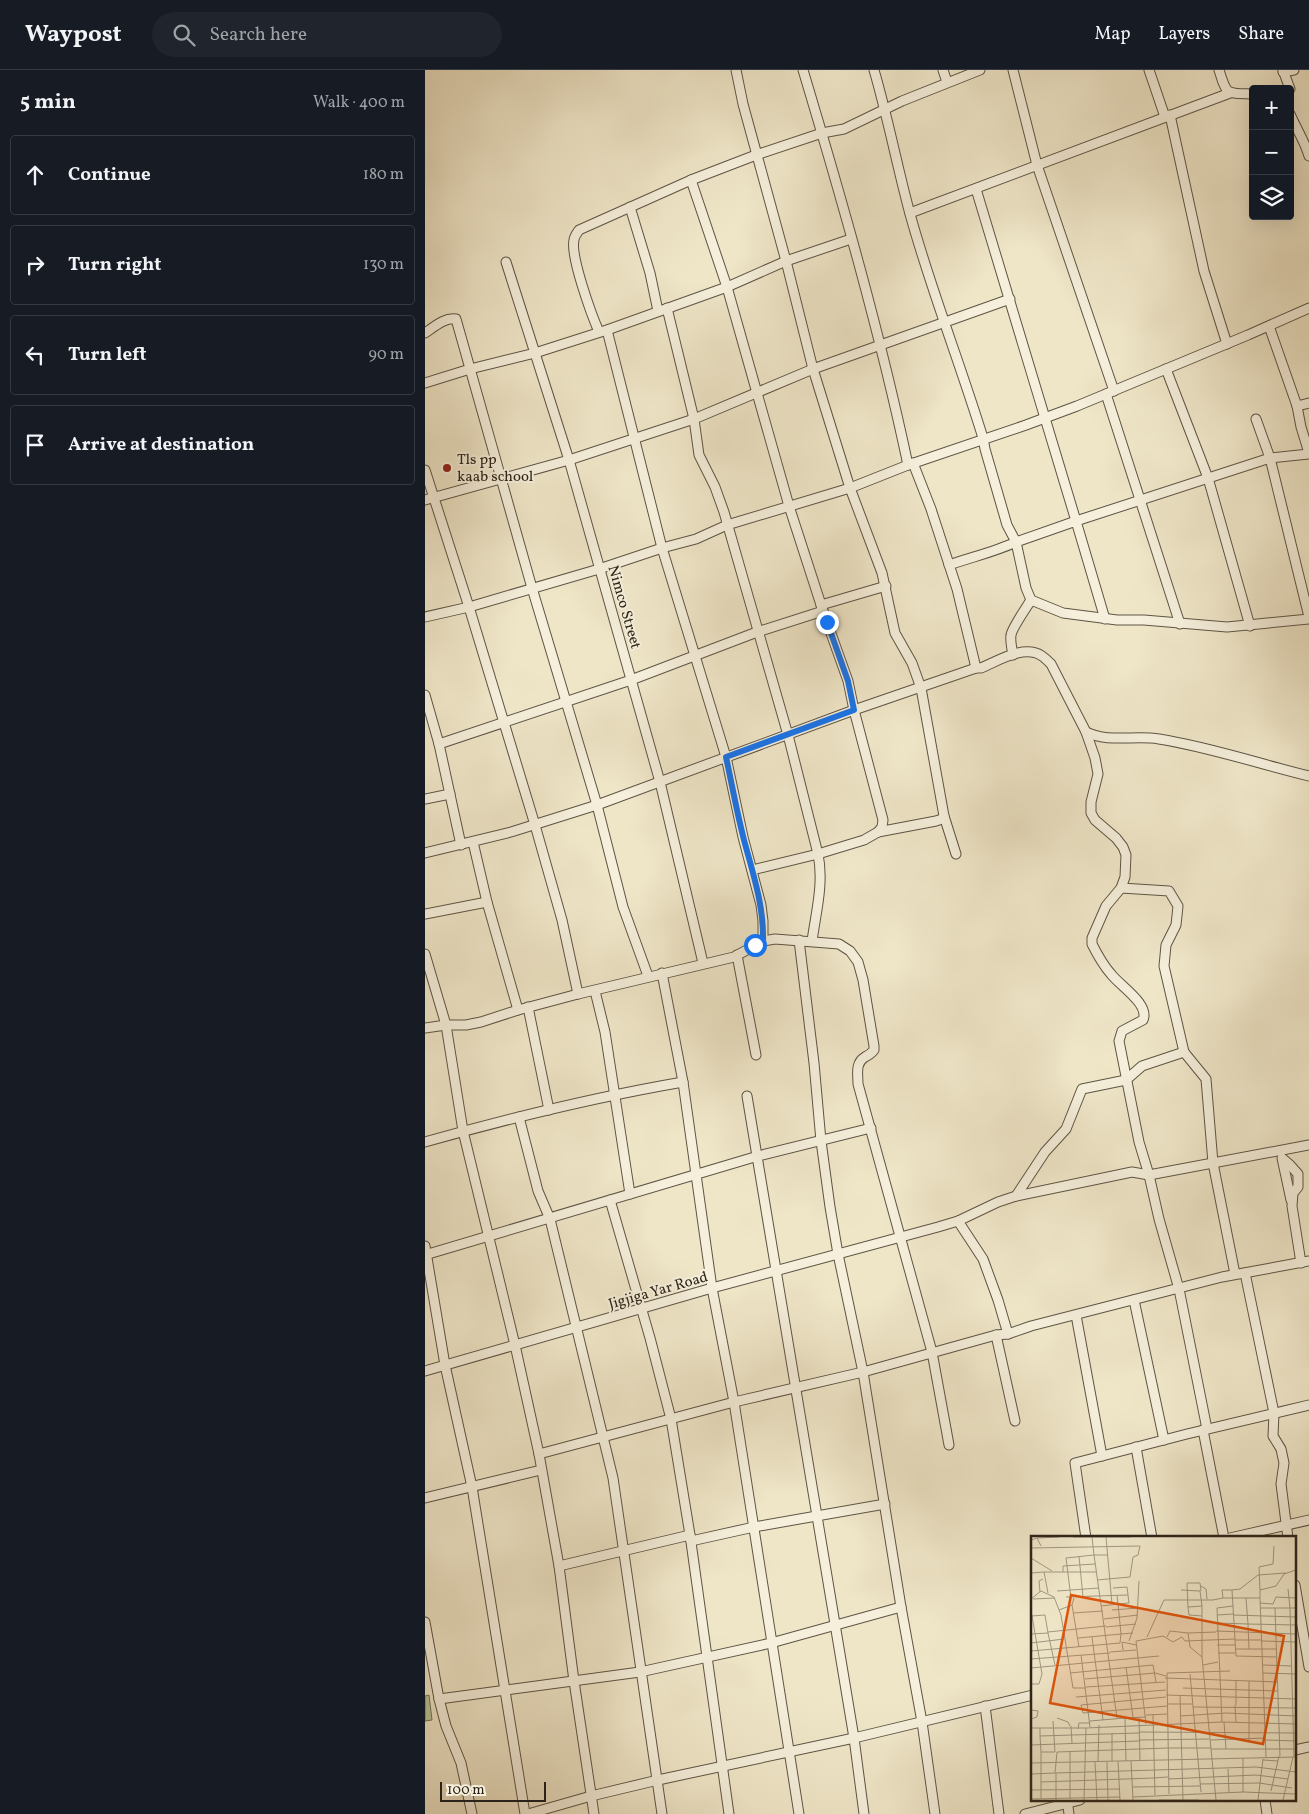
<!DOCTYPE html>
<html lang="en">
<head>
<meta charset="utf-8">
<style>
  body { margin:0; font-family:Vollkorn,serif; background:#20242c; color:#f1f3f6 }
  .controls { position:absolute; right:15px; top:15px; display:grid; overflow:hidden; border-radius:5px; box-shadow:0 5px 20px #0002 }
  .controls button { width:45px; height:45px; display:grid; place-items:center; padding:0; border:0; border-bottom:1px solid #363941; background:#171b24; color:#f1f3f6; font:25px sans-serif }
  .scale { position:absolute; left:15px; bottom:12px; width:106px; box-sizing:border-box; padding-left:5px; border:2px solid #2d2419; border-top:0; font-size:14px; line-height:18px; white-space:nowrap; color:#2d2419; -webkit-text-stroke:4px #f5efdb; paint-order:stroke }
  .stop { position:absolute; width:15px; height:15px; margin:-11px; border:4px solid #1a73e8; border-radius:50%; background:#fff }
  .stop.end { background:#1a73e8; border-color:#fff; box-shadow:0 1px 5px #0008 }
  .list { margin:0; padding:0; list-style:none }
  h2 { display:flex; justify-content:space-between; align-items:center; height:65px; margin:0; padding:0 20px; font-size:21px }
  h2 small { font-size:16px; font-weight:400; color:#9ea1a6 }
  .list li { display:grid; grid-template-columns:32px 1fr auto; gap:15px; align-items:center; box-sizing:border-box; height:80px; margin:0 10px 10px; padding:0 10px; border:1px solid #363941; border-radius:5px }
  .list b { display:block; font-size:19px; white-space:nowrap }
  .list em { font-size:16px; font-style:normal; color:#9ea1a6 }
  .icon { flex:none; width:28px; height:28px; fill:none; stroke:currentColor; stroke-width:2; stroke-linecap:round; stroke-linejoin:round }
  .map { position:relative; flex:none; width:884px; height:1744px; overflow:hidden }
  header { display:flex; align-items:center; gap:30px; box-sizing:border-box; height:70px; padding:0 25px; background:#171b24; border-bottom:1px solid #363941 }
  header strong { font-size:24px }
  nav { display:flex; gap:28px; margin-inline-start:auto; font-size:18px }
  .search { width:350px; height:45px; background:#20242c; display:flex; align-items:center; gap:12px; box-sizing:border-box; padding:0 18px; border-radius:28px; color:#9ea1a6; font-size:19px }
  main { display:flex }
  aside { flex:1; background:#171b24 }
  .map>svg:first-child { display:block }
  .pitch { fill:#b8c597; stroke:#727458 }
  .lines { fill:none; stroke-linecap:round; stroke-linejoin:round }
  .minor-casing { stroke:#5e5445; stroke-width:11 }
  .minor { stroke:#f5efdb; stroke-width:9 }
  .route { stroke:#1a73e8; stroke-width:6 }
  .poi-dot { fill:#8f2418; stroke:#f5efdb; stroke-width:2 }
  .labels { text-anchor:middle; stroke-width:4; stroke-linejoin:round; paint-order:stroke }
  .poi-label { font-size:15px; fill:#2d2419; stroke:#f5efdb; text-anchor:start }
  .street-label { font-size:15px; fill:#2d2419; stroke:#f5efdb }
  .inset-road { fill:none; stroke:#a19882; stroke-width:1 }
  .view { fill:#df560d; fill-opacity:0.15; stroke:#df560d; stroke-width:2.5 }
  .inset-edge { fill:none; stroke:#2d2419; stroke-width:2.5 }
</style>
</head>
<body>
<header>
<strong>Waypost</strong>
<div class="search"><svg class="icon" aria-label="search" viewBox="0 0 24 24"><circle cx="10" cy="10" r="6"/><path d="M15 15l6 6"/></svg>Search here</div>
<nav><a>Map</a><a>Layers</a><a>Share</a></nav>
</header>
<main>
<aside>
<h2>5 min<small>Walk · 400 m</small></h2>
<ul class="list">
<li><svg class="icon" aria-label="ahead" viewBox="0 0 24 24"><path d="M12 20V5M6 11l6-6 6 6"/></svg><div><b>Continue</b></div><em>180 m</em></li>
<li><svg class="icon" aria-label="right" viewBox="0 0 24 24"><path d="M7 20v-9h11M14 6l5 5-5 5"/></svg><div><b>Turn right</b></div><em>130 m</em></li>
<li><svg class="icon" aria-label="left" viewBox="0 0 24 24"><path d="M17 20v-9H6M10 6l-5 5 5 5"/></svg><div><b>Turn left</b></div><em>90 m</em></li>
<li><svg class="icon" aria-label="arrive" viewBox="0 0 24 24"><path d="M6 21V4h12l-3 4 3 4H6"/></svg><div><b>Arrive at destination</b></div></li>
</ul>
</aside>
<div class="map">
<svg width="884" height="1744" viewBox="0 0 884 1744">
  <rect width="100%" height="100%" fill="#efe6c8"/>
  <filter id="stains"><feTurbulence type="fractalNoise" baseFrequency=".004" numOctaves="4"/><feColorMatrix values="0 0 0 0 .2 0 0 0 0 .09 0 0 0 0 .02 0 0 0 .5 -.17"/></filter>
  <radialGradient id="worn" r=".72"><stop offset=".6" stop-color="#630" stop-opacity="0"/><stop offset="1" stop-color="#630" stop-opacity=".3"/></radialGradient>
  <polygon class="pitch" points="4,1625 7,1650 0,1651 0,1626"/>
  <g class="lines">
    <defs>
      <g id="minor">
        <polyline points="311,0 318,34 361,191 388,299 425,418 457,503 470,563 487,593 496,618 519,746 531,784"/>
        <path d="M 378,0 C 417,130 455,263 483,395"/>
        <path d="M 449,0 C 463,48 472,96 485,144 C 506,220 535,293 558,368 L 560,379 L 582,455 L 591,472 L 651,451 L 680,549"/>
        <polyline points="518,0 522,12"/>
        <polyline points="588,0 612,95 689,321"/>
        <polyline points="724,0 740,47"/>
        <path d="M 794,0 C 802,26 801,23 828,24"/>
        <polyline points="858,0 865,19"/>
        <polyline points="858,2 869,0"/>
        <path d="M 865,44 C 871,58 880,72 884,86"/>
        <polyline points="745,45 779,201 802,274"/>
        <polyline points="266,110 302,217 364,436 398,541 423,611 429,640 458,750 457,757 453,762 439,770 393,784 327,800"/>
        <polyline points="551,119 651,451 845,388 884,384"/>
        <polyline points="205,137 225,203 233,241"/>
        <polyline points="485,143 805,23"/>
        <polyline points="81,192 144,390 235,712 278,893"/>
        <path d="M 242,238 L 269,349 L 274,385 L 290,417 L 299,442 L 363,665 L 393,784 C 399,813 391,842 387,871"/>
        <polyline points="844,256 872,336 876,357 884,383"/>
        <polyline points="182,260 237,478 301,687 318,767 336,835 338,851 338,871"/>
        <path d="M 174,262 C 167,246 145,186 149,170 C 149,167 152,163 154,160 L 266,110 L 331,85 L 397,63 L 419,59 L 477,31 L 555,0"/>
        <path d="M 0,263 C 9,257 20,247 31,249 L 107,518 L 172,735 L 198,837 L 223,906"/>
        <polyline points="741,299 783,408 825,556"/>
        <polyline points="0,313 45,299 110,283 182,260 302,217 361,191 426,169"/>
        <polyline points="681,324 755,554"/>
        <polyline points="872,336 884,333"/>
        <polyline points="831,349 845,388 884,547"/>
        <polyline points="488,393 506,439 532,519 551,598"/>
        <polyline points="0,400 44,537 110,755 137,850 153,924"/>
        <polyline points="0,430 144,390 269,349 388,299 585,229"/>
        <path d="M 524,495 C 547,487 569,482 591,472 L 601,518 L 606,530 C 601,538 587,558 586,565 C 585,571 587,579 588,585"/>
        <polyline points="606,530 638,543 692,550 719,550 802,557 884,549"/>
        <polyline points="396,535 461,516"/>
        <polyline points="0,547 44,537 174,499 237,478 271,469 302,455 425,418 483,395 601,355 652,336 823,265 884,238"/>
        <polyline points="0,625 14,674 36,775"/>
        <path d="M 661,662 C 683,673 710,665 734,669 C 785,677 834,694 884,706"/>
        <polyline points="14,674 206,610 332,562 398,541"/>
        <polyline points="0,729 25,724"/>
        <polyline points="453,762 511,751 517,749 519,746"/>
        <polyline points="48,772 62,832 93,940"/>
        <path d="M 0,783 L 86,762 L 172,735 L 429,640 L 551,598 L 556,598 C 573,591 599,574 617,586 C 620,588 623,591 626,594 L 661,662 L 670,688 L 673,704 L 666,732 L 666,743 L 670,750 L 691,768 L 698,777 L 701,785 L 700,807 L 696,818 L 681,836 L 667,868 L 667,874 C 672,884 678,895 686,904 C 694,915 725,934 718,950 L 697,961 L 694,971 L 714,1072 L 724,1105 L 734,1149 L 754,1219 L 782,1359"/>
        <polyline points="0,844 62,832"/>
        <polyline points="374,870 389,993 396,1071 405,1137 413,1184 438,1302 476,1537 497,1652 510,1744"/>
        <polyline points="0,884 21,955 38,1061 90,1275 114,1384 134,1496 149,1611 169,1744"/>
        <polyline points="312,885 331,985"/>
        <polyline points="237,903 258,1012 287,1218 309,1332 374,1744"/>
        <polyline points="170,921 180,962 205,1124"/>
        <polyline points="103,937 124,1040"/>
        <path d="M 0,958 L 21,955 L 41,955 L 56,952 L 93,940 L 153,924 L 309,887 L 338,871 L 350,869 L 414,874 L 425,881 L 433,892 L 438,910 L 449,976 L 449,980 C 446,984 444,985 440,987 C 430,993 433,1004 433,1014 L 507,1282 L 524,1375"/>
        <polyline points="759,982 781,1009 788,1093 810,1204"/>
        <polyline points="322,1026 429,1668 439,1744"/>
        <polyline points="94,1047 113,1121 125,1149 188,1408 237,1744"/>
        <path d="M 0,1072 C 85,1048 171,1027 258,1012"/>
        <polyline points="857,1088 866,1130"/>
        <polyline points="858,1089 865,1095 873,1104 873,1117 868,1123 867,1136 876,1193"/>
        <polyline points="591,1126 707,1102 724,1105 884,1075"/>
        <polyline points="185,1130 225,1268 246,1349 265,1465 304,1744"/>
        <polyline points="533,1151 558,1189 573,1230 583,1264"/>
        <polyline points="0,1176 20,1295 47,1417 100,1744"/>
        <polyline points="0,1185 333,1086 446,1058"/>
        <polyline points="820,1203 849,1343 848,1366 856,1379 859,1393 856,1414 863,1468"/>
        <polyline points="709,1230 739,1370"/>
        <polyline points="651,1245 677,1386"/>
        <polyline points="571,1265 590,1351"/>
        <polyline points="0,1301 287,1218 513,1157 533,1151 573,1132 591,1126 620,1082 641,1059 657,1019 701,1010 717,996 759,982 739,896 741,875 751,855 753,836 744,821 696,818"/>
        <polyline points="778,1360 799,1468"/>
        <polyline points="711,1377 727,1468"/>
        <polyline points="114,1384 309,1332 438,1302 571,1265 583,1264 606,1256 797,1207 884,1191"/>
        <polyline points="0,1428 116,1400"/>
        <polyline points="661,1468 650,1393 762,1364 884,1335"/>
        <polyline points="805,1468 884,1450"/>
        <polyline points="266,1471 329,1457 460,1434"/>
        <polyline points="134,1496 265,1465"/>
        <polyline points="870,1515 884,1597"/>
        <polyline points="0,1552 14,1629 21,1656 36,1693 47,1744"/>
        <polyline points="14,1629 215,1602 346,1573 476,1537"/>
        <polyline points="560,1636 574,1744"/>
        <polyline points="870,1680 884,1677"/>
        <polyline points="642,1730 644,1744"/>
        <polyline points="840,1730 842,1744"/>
        <polyline points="103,1744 166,1726 233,1710 429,1668 608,1625"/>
        <polyline points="600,1744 655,1730"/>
      </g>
    </defs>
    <use href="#minor" class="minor-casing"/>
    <use href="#minor" class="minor"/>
  </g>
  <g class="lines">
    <path class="route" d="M 330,875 L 338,871 C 339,836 328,804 319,770 C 312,743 307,715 301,687 L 429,640 L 423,611 L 402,552"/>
  </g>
  <circle class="poi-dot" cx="22" cy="398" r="5"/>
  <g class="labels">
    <g class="poi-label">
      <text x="32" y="394">Tls pp<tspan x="32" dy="17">kaab school</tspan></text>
    </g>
    <g class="street-label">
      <text transform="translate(200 537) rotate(74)" y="5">Nimco Street</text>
      <text transform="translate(233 1220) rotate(-16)" y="5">Jigjiga Yar Road</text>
    </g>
  </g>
  <g transform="translate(606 1466)">
    <rect width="265" height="265" fill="#efe6c8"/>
    <path class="inset-road" d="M 42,1 L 100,1M 75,1 L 81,68M 6,2 L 28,1M 0,4 L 6,2 L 10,10M 0,12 L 109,10 L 107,19 L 102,21 L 99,41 L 66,44M 77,19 L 63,19 L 86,182M 48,20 L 52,61M 0,22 L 21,35M 13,36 L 65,36M 32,36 L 32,30 L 64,28M 0,37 L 13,36 L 17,57M 170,50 L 175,53 L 176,63M 257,53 L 259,72 L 265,72M 150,54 L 169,55 L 171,70M 229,54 L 228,31 L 242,28 L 243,10M 26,55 L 68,52M 170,55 L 169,47 L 156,47 L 157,71 L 171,70 L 171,121M 9,56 L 8,45 L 12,43M 35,61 L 97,59M 40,62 L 35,22 L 63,19 L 61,1M 192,62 L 229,62 L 229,54 L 245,50 L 253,38 L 265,34M 215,62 L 217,88 L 265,89M 229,62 L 235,221M 0,63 L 10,55 L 23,61 L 30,79 L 42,152 L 55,152M 2,63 L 24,62M 229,67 L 242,68 L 245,61 L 265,62M 41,69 L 48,111M 70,70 L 87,68 L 86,60M 157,71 L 158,79 L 171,80M 230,72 L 259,72 L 263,221M 244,72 L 249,220M 0,74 L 11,138 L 8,148 L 0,148M 28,74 L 41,69 L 43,62M 81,74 L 107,72M 42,77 L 72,75M 186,79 L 202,78M 202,79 L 265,81M 1,80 L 14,79 L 17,97M 73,83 L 107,79M 186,87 L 217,88 L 218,113M 75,91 L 105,88M 185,95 L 265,98M 17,96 L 75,90M 157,97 L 185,96M 0,98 L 17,97 L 24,129M 61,101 L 72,184M 116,101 L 133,64 L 182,64 L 192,62 L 191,54 L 201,54M 136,101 L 139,95 L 157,97 L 159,111 L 171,121 L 185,264M 47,102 L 90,98 L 87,68 L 98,67 L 96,51 L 82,52M 204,104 L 231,104M 98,105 L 106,82 L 108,45M 231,105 L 265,106M 0,107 L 33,103M 186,109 L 204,109M 204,113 L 246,113M 92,114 L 91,106 L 105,109M 0,115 L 89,107 L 90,98 L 102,97M 79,116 L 105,114M 187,117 L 204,117M 50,119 L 59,191M 246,121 L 205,120 L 201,54 L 209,53 L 227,39 L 255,37M 0,123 L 79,117M 172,129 L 187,126M 232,129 L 261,130M 95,131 L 102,181M 0,132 L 128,120M 39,137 L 122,129 L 125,146M 232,137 L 265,138M 159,138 L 170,256M 134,142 L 247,146M 54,143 L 124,137 L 135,140M 218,145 L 218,204M 55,151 L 134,146M 152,152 L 247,155M 135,159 L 265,163M 149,159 L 152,264M 45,161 L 135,154M 136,168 L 161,168M 204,169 L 205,186M 205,169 L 205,145M 162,171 L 265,172M 0,174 L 7,175 L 6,181 L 0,183M 52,177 L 50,169 L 135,161M 52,177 L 136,170M 115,179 L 136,178M 122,179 L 124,259M 149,180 L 195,177 L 265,180M 108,181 L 109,225M 26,182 L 37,186 L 39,190M 94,182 L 115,181M 59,185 L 94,182 L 95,225M 191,186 L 186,72 L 202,70M 193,186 L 195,213M 115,188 L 105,105 L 132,100 L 142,106 L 151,101 L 154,105 L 204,103M 40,190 L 41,207M 0,192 L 9,192 L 9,200 L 108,197M 9,192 L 55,192M 47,193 L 48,187 L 59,187M 108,196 L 265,197M 81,197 L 81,225M 9,200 L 10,216 L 24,216 L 22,185M 108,204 L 178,203M 179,204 L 235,202M 235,204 L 265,205M 0,209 L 108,205M 136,212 L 180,212M 180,213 L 264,213M 10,216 L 10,263M 39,216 L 39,263M 212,222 L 212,256 L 265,258M 232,224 L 247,225M 87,225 L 89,264M 100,225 L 102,264M 64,226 L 66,264M 67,226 L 68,189M 76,226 L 77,264M 0,227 L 265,221M 197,233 L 198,256M 24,237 L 225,231 L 265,236M 0,238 L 24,237 L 26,216 L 136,212M 122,242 L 137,241M 137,243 L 225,239 L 257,243M 10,246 L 122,242M 169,248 L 228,247 L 261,252M 102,251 L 169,250M 0,254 L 89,253M 240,255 L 248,220M 138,258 L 136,137 L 199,135M 102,261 L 212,256M 0,263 L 89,261M 25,264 L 25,237M 53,264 L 55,192 L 191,186 L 265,188M 128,264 L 168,264M 227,264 L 232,223M 252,264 L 262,221"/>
    <path class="view" d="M 40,59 L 253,100 L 232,208 L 19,167 Z"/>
    <rect width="265" height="265" class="inset-edge"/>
  </g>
  <rect width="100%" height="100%" filter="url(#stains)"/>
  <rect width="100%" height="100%" fill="url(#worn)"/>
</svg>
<div class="controls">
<button>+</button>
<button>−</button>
<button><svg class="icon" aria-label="layers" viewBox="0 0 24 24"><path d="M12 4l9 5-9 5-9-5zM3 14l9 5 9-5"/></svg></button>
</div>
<div class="scale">100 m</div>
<div class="stop" style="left:330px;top:875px"></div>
<div class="stop end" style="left:402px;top:552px"></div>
</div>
</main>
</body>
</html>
